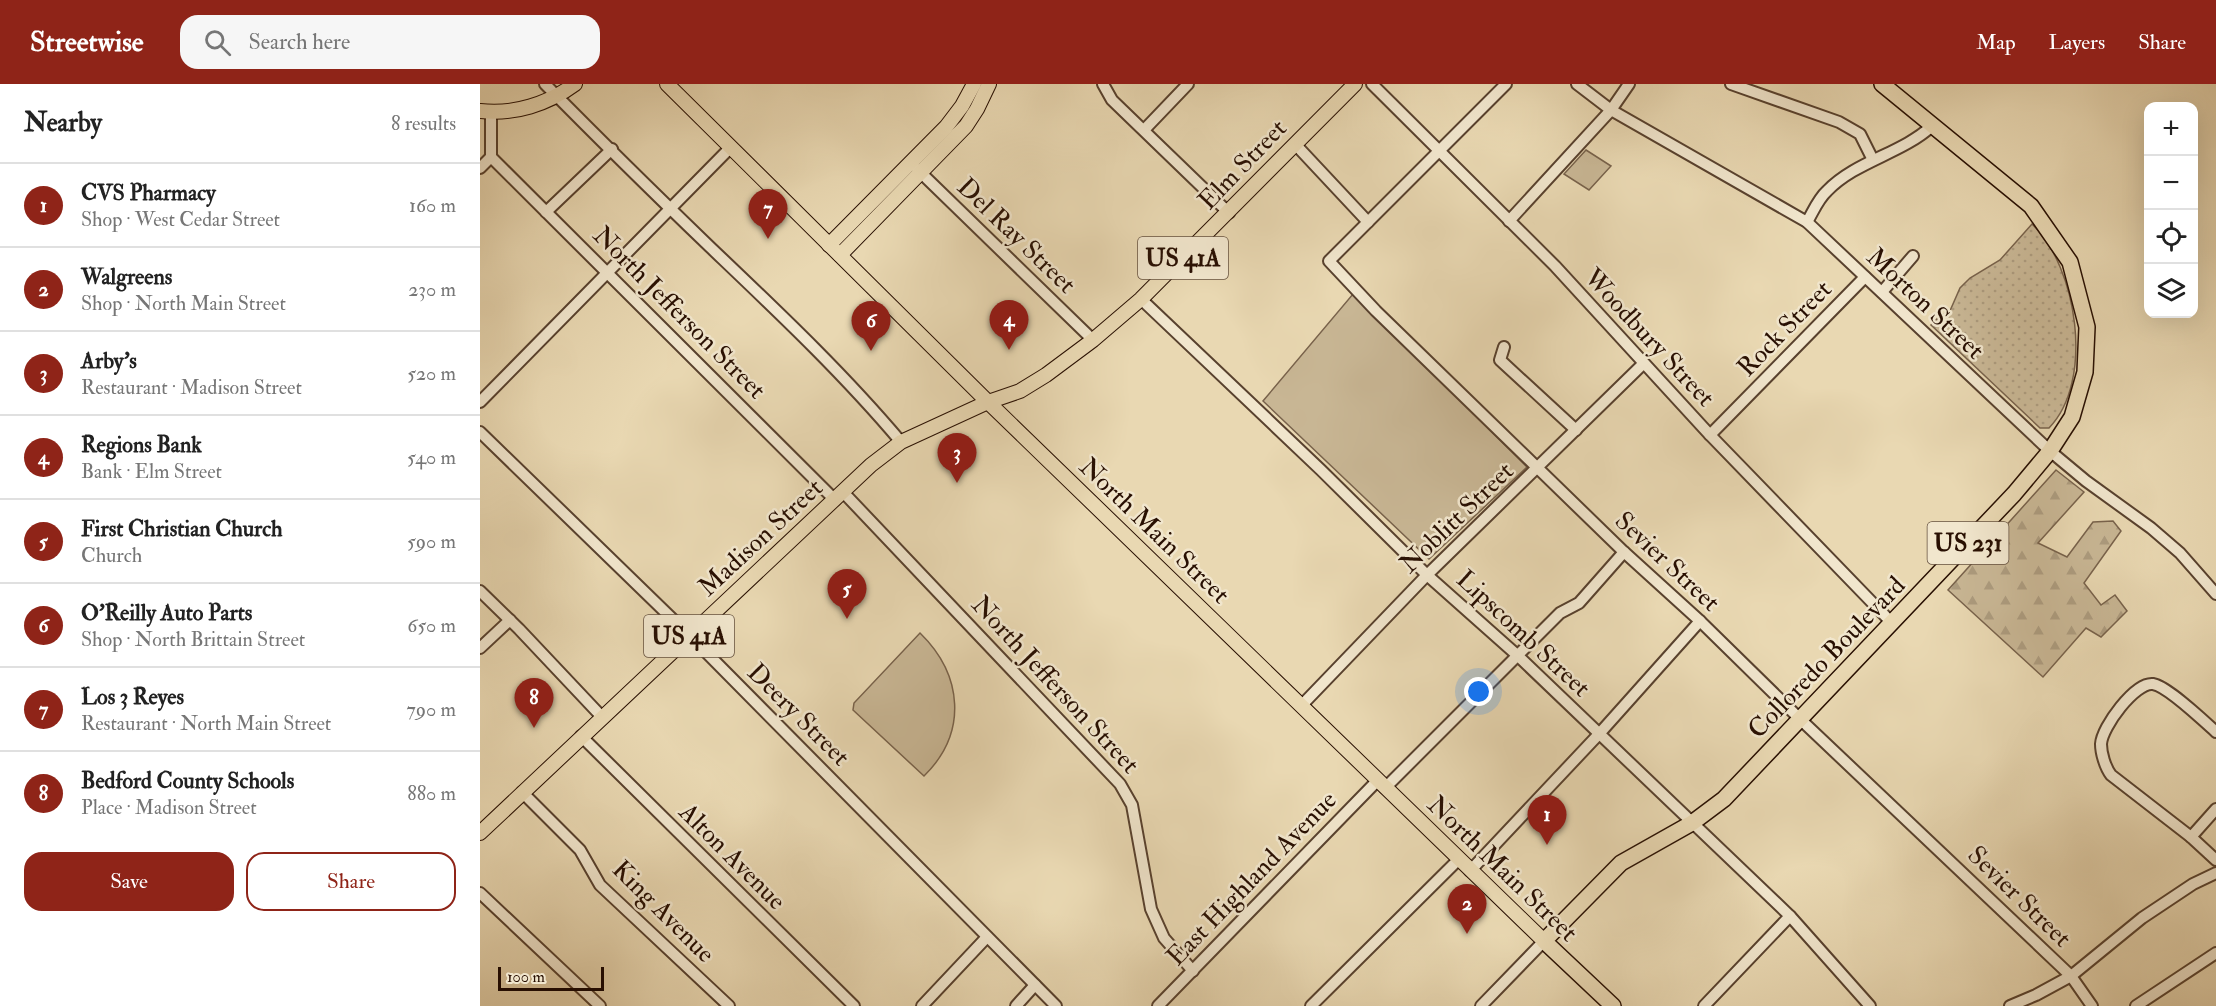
<!DOCTYPE html>
<html lang="en">
<head>
<meta charset="utf-8">
<style>
  body { margin:0; font-family:"IM FELL Double Pica",serif; background:#f6f6f6; color:#222 }
  .controls { position:absolute; right:18px; top:18px; display:grid; overflow:hidden; border-radius:12px; box-shadow:0 6px 24px #0002 }
  .controls button { width:54px; height:54px; display:grid; place-items:center; padding:0; border:0; border-bottom:2px solid #e0e0e0; background:#fff; color:#222; font:30px sans-serif }
  .scale { position:absolute; left:18px; bottom:15px; width:106px; box-sizing:border-box; padding-left:6px; border:3px solid #280f02; border-top:0; font-size:16px; line-height:21px; white-space:nowrap; color:#280f02; -webkit-text-stroke:4px #f1e6cd; paint-order:stroke }
  .you { position:absolute; left:999px; top:608px; width:21px; height:21px; margin:-15px; border:4px solid #fff; border-radius:50%; background:#1a73e8; box-shadow:0 0 0 9px #1a73e833 }
  .badge { display:grid; place-items:center; width:39px; height:39px; border-radius:50%; background:#8f2418; color:#fff; font-size:20px; font-weight:700 }
  .pin { position:absolute; translate:-50% -50px; filter:drop-shadow(0 2px 3px #0008) }
  .pin::after { content:''; position:absolute; top:32px; width:21px; height:18px; background:inherit; clip-path:polygon(0 0,100% 0,50% 100%) }
  .list { margin:0; padding:0; list-style:none }
  h2 { display:flex; justify-content:space-between; align-items:center; height:78px; margin:0; padding:0 24px; font-size:26px }
  h2 small { font-size:20px; font-weight:400; color:#767676 }
  .list li { display:grid; grid-template-columns:39px 1fr auto; gap:18px; align-items:center; box-sizing:border-box; height:84px; padding:0 24px; border-top:2px solid #e0e0e0 }
  .list b { display:block; font-size:22px; white-space:nowrap }
  .list p { margin:0; font-size:20px; white-space:nowrap; color:#767676 }
  .list em { font-size:20px; font-style:normal; color:#767676 }
  .actions { display:flex; gap:12px; padding:18px 24px }
  .actions a { flex:1; padding:14px 0; border:2px solid #8f2418; border-radius:18px; text-align:center; font-size:21px; color:#8f2418 }
  .actions .main { background:#8f2418; color:#fff }
  .icon { flex:none; width:33px; height:33px; fill:none; stroke:currentColor; stroke-width:2; stroke-linecap:round; stroke-linejoin:round }
  .map { position:relative; flex:none; width:1736px; height:922px; overflow:hidden }
  header { display:flex; align-items:center; gap:36px; box-sizing:border-box; height:84px; padding:0 30px; background:#8f2418; color:#fff }
  header strong { font-size:28px }
  nav { display:flex; gap:33px; margin-inline-start:auto; font-size:21px }
  .search { width:420px; height:54px; background:#f6f6f6; display:flex; align-items:center; gap:15px; box-sizing:border-box; padding:0 21px; border-radius:18px; color:#767676; font-size:22px }
  main { display:flex }
  aside { flex:1; background:#fff }
  .map>svg:first-child { display:block }
  .grass { fill:url(#grass-dots); stroke:#78624b; stroke-width:1.5 }
  .forest { fill:url(#forest-firs); stroke:#78624b; stroke-width:1.5 }
  .park { fill:#c8b694; stroke:#78624b; stroke-width:1.5 }
  .lines { fill:none; stroke-linecap:round; stroke-linejoin:round }
  .minor-casing { stroke:#58412e; stroke-width:14 }
  .major-casing { stroke:#280f02; stroke-width:16 }
  .highway-casing { stroke:#280f02; stroke-width:18 }
  .minor { stroke:#f1e6cd; stroke-width:10 }
  .major { stroke:#e9d8b2; stroke-width:14 }
  .highway { stroke:#e9d8b2; stroke-width:15 }
  .labels { text-anchor:middle; stroke-width:5; stroke-linejoin:round; paint-order:stroke }
  .shield { fill:#f1e6cd; stroke:#64503f; stroke-width:1.5 }
  .shield-label { font-size:24px; font-weight:bold; fill:#280f02 }
  .street-label { font-size:26px; fill:#280f02; stroke:#f1e6cd }
</style>
</head>
<body>
<header>
<strong>Streetwise</strong>
<div class="search"><svg class="icon" aria-label="search" viewBox="0 0 24 24"><circle cx="10" cy="10" r="6"/><path d="M15 15l6 6"/></svg>Search here</div>
<nav><a>Map</a><a>Layers</a><a>Share</a></nav>
</header>
<main>
<aside>
<h2>Nearby<small>8 results</small></h2>
<ul class="list">
<li><span class="badge">1</span><div><b>CVS Pharmacy</b><p>Shop · West Cedar Street</p></div><em>160 m</em></li>
<li><span class="badge">2</span><div><b>Walgreens</b><p>Shop · North Main Street</p></div><em>230 m</em></li>
<li><span class="badge">3</span><div><b>Arby's</b><p>Restaurant · Madison Street</p></div><em>520 m</em></li>
<li><span class="badge">4</span><div><b>Regions Bank</b><p>Bank · Elm Street</p></div><em>540 m</em></li>
<li><span class="badge">5</span><div><b>First Christian Church</b><p>Church</p></div><em>590 m</em></li>
<li><span class="badge">6</span><div><b>O'Reilly Auto Parts</b><p>Shop · North Brittain Street</p></div><em>650 m</em></li>
<li><span class="badge">7</span><div><b>Los 3 Reyes</b><p>Restaurant · North Main Street</p></div><em>790 m</em></li>
<li><span class="badge">8</span><div><b>Bedford County Schools</b><p>Place · Madison Street</p></div><em>880 m</em></li>
</ul>
<div class="actions"><a class="main">Save</a><a>Share</a></div>
</aside>
<div class="map">
<svg width="1736" height="922" viewBox="0 0 1736 922">
  <defs>
    <pattern id="grass-dots" width="8" height="8" patternUnits="userSpaceOnUse" patternTransform="scale(1.5)"><rect width="8" height="8" fill="#c8b694"/><path d="M2 2h.1M6 6h.1" fill="none" stroke="#ac9b7e" stroke-width="1.8" stroke-linecap="round"/></pattern>
    <pattern id="forest-firs" width="22" height="20" patternUnits="userSpaceOnUse" patternTransform="scale(1.5)"><rect width="22" height="20" fill="#c8b694"/><path d="M5 1l3.5 6h-7zM16 11l3.5 6h-7z" fill="#ac9b7e"/></pattern>
  </defs>
  <rect width="100%" height="100%" fill="#e9d8b2"/>
  <filter id="stains"><feTurbulence type="fractalNoise" baseFrequency=".00333" numOctaves="4"/><feColorMatrix values="0 0 0 0 .2 0 0 0 0 .09 0 0 0 0 .02 0 0 0 .5 -.17"/></filter>
  <radialGradient id="worn" r=".72"><stop offset=".6" stop-color="#630" stop-opacity="0"/><stop offset="1" stop-color="#630" stop-opacity=".3"/></radialGradient>
  <path class="grass" d="M 1552,140 C 1597,182 1615,297 1569,344 L 1560,344 L 1451,241 L 1462,230 L 1469,229 L 1480,204 L 1490,194 L 1520,176 Z"/>
  <polygon class="forest" points="1576,386 1604,408 1558,459 1587,473 1613,438 1633,437 1641,447 1604,499 1621,521 1635,511 1647,527 1621,553 1606,544 1563,593 1468,506"/>
  <g class="park">
    <polygon points="1106,66 1131,82 1109,106 1084,90"/>
    <polygon points="873,210 1047,383 949,475 783,317"/>
    <path d="M 440,549 C 483,591 488,649 444,692 L 373,626 L 374,619 Z"/>
  </g>
  <g class="lines">
    <defs>
      <g id="minor">
        <path d="M 65,0 C 119,55 174,109 230,163 C 296,226 362,288 421,358"/>
        <polyline points="623,0 632,16 749,129"/>
        <polyline points="892,0 1075,182 1230,351 1412,539"/>
        <polyline points="1026,0 849,177 896,227 1144,468 1220,537 1320,635 1591,892 1612,922"/>
        <polyline points="1097,0 1131,26 1327,138 1570,367 1606,397 1671,444 1700,469 1736,510"/>
        <polyline points="1251,0 1359,38 1380,50 1393,76"/>
        <polyline points="664,46 708,0"/>
        <polyline points="815,60 888,138"/>
        <polyline points="11,73 355,416"/>
        <polyline points="0,84 11,73 11,28"/>
        <polyline points="437,85 613,256"/>
        <polyline points="66,128 132,65"/>
        <polyline points="1029,137 1131,26 1149,0"/>
        <path d="M 1327,138 C 1333,128 1338,115 1347,107 C 1376,77 1421,70 1452,42"/>
        <polyline points="1402,208 1433,172"/>
        <polyline points="661,215 841,386 947,491 1037,571 1310,832 1390,922"/>
        <polyline points="1024,263 1020,276 1096,346"/>
        <polyline points="0,318 250,64"/>
        <polyline points="0,348 210,552 576,922"/>
        <polyline points="1230,351 1385,193"/>
        <polyline points="363,408 640,700 652,721 671,825 684,854 713,887"/>
        <polyline points="0,507 39,545 122,633"/>
        <polyline points="0,564 30,536"/>
        <polyline points="822,621 947,491 1163,280"/>
        <path d="M 1736,648 C 1724,637 1687,602 1673,600 C 1655,598 1622,643 1621,660 C 1621,669 1625,683 1631,691 L 1711,753 L 1736,725"/>
        <polyline points="101,652 374,922"/>
        <polyline points="905,704 1080,529 1099,519 1144,468"/>
        <polyline points="42,708 100,766 120,801 249,922"/>
        <polyline points="1711,753 1736,776"/>
        <polyline points="990,787 1119,650 1220,537"/>
        <polyline points="0,809 120,922"/>
        <polyline points="442,922 507,853"/>
        <polyline points="536,922 555,901"/>
        <polyline points="678,922 897,697"/>
        <polyline points="831,922 978,776"/>
        <polyline points="1001,922 1064,857"/>
        <polyline points="1224,922 1310,832"/>
        <polyline points="1530,922 1556,911 1591,892 1662,834 1713,800 1736,789"/>
        <polyline points="1656,922 1736,869"/>
      </g>
      <g id="major">
        <polyline points="187,0 508,318 1064,857"/>
        <path d="M 0,27 C 34,31 68,20 95,0"/>
        <polyline points="349,161 466,43 482,22 494,0"/>
        <polyline points="360,171 486,42 497,25 509,0"/>
        <polyline points="0,749 391,381 421,358 508,318 540,307 566,291 613,256 661,215 875,0"/>
      </g>
      <polyline id="highway" points="1133,922 1064,857 1141,779 1212,739 1244,715 1534,410 1570,367 1592,333 1605,288 1607,243 1590,178 1551,122 1402,0"/>
    </defs>
    <use href="#minor" class="minor-casing"/>
    <use href="#major" class="major-casing"/>
    <use href="#highway" class="highway-casing"/>
    <use href="#minor" class="minor"/>
    <use href="#major" class="major"/>
    <use href="#highway" class="highway"/>
  </g>
  <g class="labels">
    <g class="shield">
      <rect x="658" y="153" width="90" height="42" rx="4.5"/>
      <rect x="1447.5" y="438" width="81" height="42" rx="4.5"/>
      <rect x="164" y="531" width="90" height="42" rx="4.5"/>
    </g>
    <g class="shield-label">
      <text x="703" y="182">US 41A</text>
      <text x="1488" y="467">US 231</text>
      <text x="209" y="560">US 41A</text>
    </g>
    <g class="street-label">
      <text transform="translate(762 80) rotate(-46)" y="9">Elm Street</text>
      <text transform="translate(537 151) rotate(44)" y="9">Del Ray Street</text>
      <text transform="translate(1446 219) rotate(43)" y="9">Morton Street</text>
      <text transform="translate(200 228) rotate(45)" y="9">North Jefferson Street</text>
      <text transform="translate(1304 244) rotate(-46)" y="9">Rock Street</text>
      <text transform="translate(1170 253) rotate(47)" y="9">Woodbury Street</text>
      <text transform="translate(976 433) rotate(-44)" y="9">Noblitt Street</text>
      <text transform="translate(675 446) rotate(44)" y="9">North Main Street</text>
      <text transform="translate(280 453) rotate(-43)" y="9">Madison Street</text>
      <text transform="translate(1188 477) rotate(43)" y="9">Sevier Street</text>
      <text transform="translate(1044 549) rotate(43)" y="9">Lipscomb Street</text>
      <text transform="translate(1346 573) rotate(-46)" y="9">Colloredo Boulevard</text>
      <text transform="translate(576 600) rotate(47)" y="9">North Jefferson Street</text>
      <text transform="translate(319 630) rotate(45)" y="9">Deery Street</text>
      <text transform="translate(253 772) rotate(45)" y="9">Alton Avenue</text>
      <text transform="translate(1023 784) rotate(44)" y="9">North Main Street</text>
      <text transform="translate(771 794) rotate(-46)" y="9">East Highland Avenue</text>
      <text transform="translate(1540 812) rotate(44)" y="9">Sevier Street</text>
      <text transform="translate(184 827) rotate(45)" y="9">King Avenue</text>
    </g>
  </g>
  <rect width="100%" height="100%" filter="url(#stains)"/>
  <rect width="100%" height="100%" fill="url(#worn)"/>
</svg>
<div class="controls">
<button>+</button>
<button>−</button>
<button><svg class="icon" aria-label="locate" viewBox="0 0 24 24"><circle cx="12" cy="12" r="6"/><path d="M12 2v4M12 18v4M2 12h4M18 12h4"/></svg></button>
<button><svg class="icon" aria-label="layers" viewBox="0 0 24 24"><path d="M12 4l9 5-9 5-9-5zM3 14l9 5 9-5"/></svg></button>
</div>
<div class="scale">100 m</div>
<div class="you"></div>
<div class="pin badge" style="left:1067px;top:761px">1</div>
<div class="pin badge" style="left:987px;top:850px">2</div>
<div class="pin badge" style="left:477px;top:399px">3</div>
<div class="pin badge" style="left:529px;top:266px">4</div>
<div class="pin badge" style="left:367px;top:535px">5</div>
<div class="pin badge" style="left:391px;top:267px">6</div>
<div class="pin badge" style="left:288px;top:155px">7</div>
<div class="pin badge" style="left:54px;top:644px">8</div>
</div>
</main>
</body>
</html>
